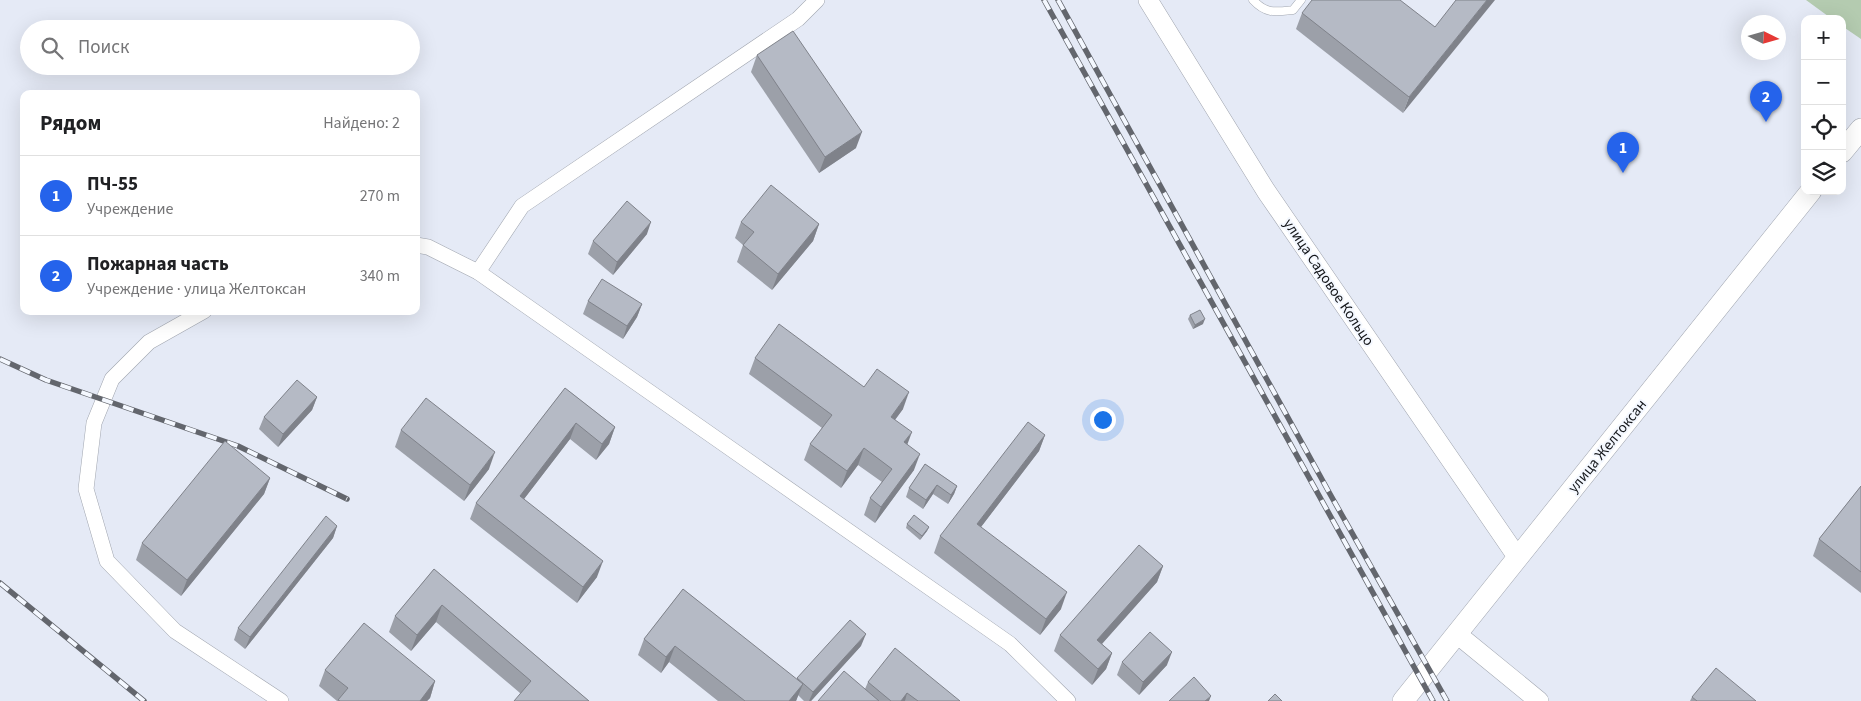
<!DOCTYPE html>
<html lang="ru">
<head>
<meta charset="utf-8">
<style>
  body { margin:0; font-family:"Source Sans 3",sans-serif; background:#f2f2f2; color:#202124 }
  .controls { position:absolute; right:15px; top:15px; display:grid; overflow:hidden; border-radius:10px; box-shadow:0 5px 20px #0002 }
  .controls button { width:45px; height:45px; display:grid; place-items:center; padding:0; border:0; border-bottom:1px solid #e0e0e0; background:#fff; color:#202124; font:25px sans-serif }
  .compass { position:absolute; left:1741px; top:15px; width:45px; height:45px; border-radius:50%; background:#fff; box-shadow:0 5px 20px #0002; rotate:95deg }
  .you { position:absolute; left:1102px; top:419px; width:18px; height:18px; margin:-12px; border:4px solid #fff; border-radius:50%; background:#1a73e8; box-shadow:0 0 0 8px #1a73e833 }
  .badge { display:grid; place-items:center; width:32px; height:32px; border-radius:50%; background:#2563eb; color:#fff; font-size:16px; font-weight:700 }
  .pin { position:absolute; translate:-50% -41px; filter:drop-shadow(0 1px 2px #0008) }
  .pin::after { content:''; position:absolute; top:26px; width:18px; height:15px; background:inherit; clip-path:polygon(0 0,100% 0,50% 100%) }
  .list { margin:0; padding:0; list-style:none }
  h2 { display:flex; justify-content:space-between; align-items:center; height:65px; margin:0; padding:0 20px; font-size:21px }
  h2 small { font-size:16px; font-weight:400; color:#757577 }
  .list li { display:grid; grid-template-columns:32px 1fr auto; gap:15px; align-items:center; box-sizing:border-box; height:80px; padding:0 20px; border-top:1px solid #e0e0e0 }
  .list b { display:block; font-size:19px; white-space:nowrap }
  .list p { margin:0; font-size:16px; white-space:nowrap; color:#757577 }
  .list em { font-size:16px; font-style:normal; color:#757577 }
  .icon { flex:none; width:28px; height:28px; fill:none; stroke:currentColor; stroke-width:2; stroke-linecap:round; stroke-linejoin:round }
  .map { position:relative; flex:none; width:1861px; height:701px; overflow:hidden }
  .search { position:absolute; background:#fff; box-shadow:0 5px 20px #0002; left:20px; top:20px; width:400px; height:55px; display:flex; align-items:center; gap:12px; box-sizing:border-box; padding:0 18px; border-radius:28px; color:#757577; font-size:19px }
  .panel { position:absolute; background:#fff; box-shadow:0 5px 20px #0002; left:20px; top:90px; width:400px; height:225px; border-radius:10px }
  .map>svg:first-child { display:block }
  .green { fill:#b4cbb0 }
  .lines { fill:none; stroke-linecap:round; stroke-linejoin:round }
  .service-casing { stroke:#a0a5af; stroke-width:9 }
  .minor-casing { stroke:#a0a5af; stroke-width:16 }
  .tertiary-casing { stroke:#a0a5af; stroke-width:20 }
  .secondary-casing { stroke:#a0a5af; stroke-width:22 }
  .service { stroke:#fff; stroke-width:8 }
  .minor { stroke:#fff; stroke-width:15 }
  .tertiary { stroke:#fff; stroke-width:19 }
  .secondary { stroke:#fff; stroke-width:21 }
  .rail-casing { stroke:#63666d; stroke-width:5.5 }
  .rail { stroke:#f4f8ff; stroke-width:4; stroke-dasharray:11; stroke-linecap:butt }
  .wall { fill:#9ca0a9 }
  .shaded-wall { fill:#7f828a }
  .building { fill:#b5bac5; stroke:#7f828a }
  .labels { text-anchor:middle; stroke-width:4; stroke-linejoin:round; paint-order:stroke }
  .street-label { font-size:15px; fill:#14161a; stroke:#f4f8ff }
</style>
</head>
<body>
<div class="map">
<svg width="1861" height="701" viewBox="0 0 1861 701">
  <rect width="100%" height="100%" fill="#e5eaf6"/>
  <polygon class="green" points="1806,0 1861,0 1861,39 1842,26 1842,19 1832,19"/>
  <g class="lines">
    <defs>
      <path id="service" d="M 1253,0 C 1266,14 1275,12 1293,10 L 1301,0"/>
      <g id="minor">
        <polyline points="416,245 428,247 478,272 1010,644 1068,701"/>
        <polyline points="478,272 522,206 798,19 817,0"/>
        <polyline points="204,311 149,342 112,379 94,423 86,489 107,561 175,631 281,701"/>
      </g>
      <g id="tertiary">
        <polyline points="1148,0 1266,191 1518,558"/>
        <polyline points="1457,634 1539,701"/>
      </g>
      <g id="secondary">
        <polyline points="1842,152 1861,129"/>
        <polyline points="1403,701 1811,191"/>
      </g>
    </defs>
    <use href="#service" class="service-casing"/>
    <use href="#minor" class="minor-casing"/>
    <use href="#tertiary" class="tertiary-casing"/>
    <use href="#secondary" class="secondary-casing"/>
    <use href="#service" class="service"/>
    <use href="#minor" class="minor"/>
    <use href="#tertiary" class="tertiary"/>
    <use href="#secondary" class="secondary"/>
    <defs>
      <g id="rail">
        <polyline points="1044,0 1433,701"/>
        <polyline points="1058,0 1330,494 1447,701"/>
        <polyline points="0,359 46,380 238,446 347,499"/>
        <polyline points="0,583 144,701"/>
      </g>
    </defs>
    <use href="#rail" class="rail-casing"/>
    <use href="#rail" class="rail"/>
  </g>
  <g class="wall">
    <polygon points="1302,13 1435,27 1403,113 1296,29"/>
    <polygon points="757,55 856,148 819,173 751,72"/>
    <polygon points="741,222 819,224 813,241 772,290 737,262 743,245 735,238"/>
    <polygon points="647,234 613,275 588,254 593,241"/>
    <polygon points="588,301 642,304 637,317 623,339 583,314"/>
    <polygon points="1190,315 1203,324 1193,329 1188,319"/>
    <polygon points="755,358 864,387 903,409 895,420 907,444 914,470 875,523 864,515 870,498 882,482 858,465 841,488 804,460 810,444 822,428 749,374"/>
    <polygon points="565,388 615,427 609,444 596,460 570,439 524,499 597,577 577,603 470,519 476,503"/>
    <polygon points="317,397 312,410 278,447 259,429 264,417"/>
    <polygon points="401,430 489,469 464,501 395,447"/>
    <polygon points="1045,435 1039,451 981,527 1061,609 1040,635 934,553 940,536"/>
    <polygon points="925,464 957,486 954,494 948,504 933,494 923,509 906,497 909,488"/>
    <polygon points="270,478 264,494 181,596 136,560 142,543"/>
    <polygon points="1861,486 1861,593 1813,556 1819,539"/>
    <polygon points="907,524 929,527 927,531 920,540 906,528"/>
    <polygon points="337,526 333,538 245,649 234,640 238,628"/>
    <polygon points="1163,566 1157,582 1102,644 1112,653 1106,669 1092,685 1054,651 1060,635"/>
    <polygon points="434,569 589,701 520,693 436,622 411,651 389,632 395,616"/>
    <polygon points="683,589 797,680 797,678 861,646 811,701 804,701 798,695 796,701 718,701 669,662 661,673 638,655 644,639"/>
    <polygon points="1122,662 1167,665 1139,695 1117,675"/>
    <polygon points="325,670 435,681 430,698 427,701 337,701 319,686"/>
    <polygon points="868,682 960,701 818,701 865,689"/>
    <polygon points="1692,697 1756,701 1690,701"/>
  </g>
  <g class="shaded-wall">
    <polygon points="1487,0 1495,0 1403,113 1409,97"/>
    <polygon points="862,132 856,148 819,173 825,157"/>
    <polygon points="651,222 647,234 613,275 617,262"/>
    <polygon points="819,224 813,241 772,290 778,274"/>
    <polygon points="642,304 637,317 623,339 627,326"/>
    <polygon points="1205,319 1203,324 1193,329 1195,325"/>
    <polygon points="909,392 903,409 885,433 891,417"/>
    <polygon points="317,397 312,410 278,447 283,434"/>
    <polygon points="576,423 570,439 514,512 520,496"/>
    <polygon points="615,427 609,444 596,460 602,444"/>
    <polygon points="912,432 906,448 904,442"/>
    <polygon points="1045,435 1039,451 971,540 977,524"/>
    <polygon points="864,448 858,465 841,488 847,471"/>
    <polygon points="495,452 489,469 464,501 470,485"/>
    <polygon points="920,454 914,470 875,523 881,507"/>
    <polygon points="270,478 264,494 181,596 187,580"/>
    <polygon points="937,485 933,494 923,509 926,500"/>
    <polygon points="957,486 954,494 948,504 951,495"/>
    <polygon points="337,526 333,538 245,649 250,637"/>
    <polygon points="929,527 927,531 920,540 922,536"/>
    <polygon points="603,561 597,577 577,603 583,587"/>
    <polygon points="1163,566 1157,582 1091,656 1097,640"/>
    <polygon points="1067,592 1061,609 1040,635 1046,619"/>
    <polygon points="442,605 436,622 411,651 417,635"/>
    <polygon points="866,634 861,646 811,701 809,701 813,692"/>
    <polygon points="675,646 669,662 661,673 666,657"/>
    <polygon points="1172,652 1167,665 1139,695 1143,682"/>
    <polygon points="1112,653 1106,669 1092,685 1098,669"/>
    <polygon points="435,681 430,698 427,701 420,701"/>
    <polygon points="803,684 796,701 789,701"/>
    <polygon points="907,693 905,701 901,701"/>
    <polygon points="1211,696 1209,701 1205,701"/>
  </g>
  <g class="building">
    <polygon points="1312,0 1400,0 1435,27 1456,0 1487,0 1409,97 1302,13"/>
    <polygon points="793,31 862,132 825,157 757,55"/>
    <polygon points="771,185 819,224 778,274 743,245 754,232 741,222"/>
    <polygon points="627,201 651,222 617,262 593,241"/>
    <polygon points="602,279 642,304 627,326 588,301"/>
    <polygon points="1200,310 1205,319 1195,325 1190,315"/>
    <polygon points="779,324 864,387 877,369 909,392 891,417 912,432 904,442 920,454 881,507 870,498 892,469 864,448 847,471 810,444 832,415 755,358"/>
    <polygon points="297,380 317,397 283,434 264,417"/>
    <polygon points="565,388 615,427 602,444 576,423 520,496 603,561 583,587 476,503"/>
    <polygon points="426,398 495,452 470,485 401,430"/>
    <polygon points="1028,422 1045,435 977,524 1067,592 1046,619 940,536"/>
    <polygon points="225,441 270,478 187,580 142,543"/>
    <polygon points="925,464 957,486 951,495 937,485 926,500 909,488"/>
    <polygon points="1861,486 1861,572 1819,539"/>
    <polygon points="914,515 929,527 922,536 907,524"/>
    <polygon points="326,516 337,526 250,637 238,628"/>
    <polygon points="1139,545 1163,566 1097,640 1112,653 1098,669 1060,635"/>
    <polygon points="434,569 589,701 514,701 531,681 442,605 417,635 395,616"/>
    <polygon points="683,589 803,684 789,701 745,701 675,646 666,657 644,639"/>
    <polygon points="850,620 866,634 813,692 797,678"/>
    <polygon points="364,623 435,681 420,701 340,701 338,700 348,688 325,670"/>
    <polygon points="1150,632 1172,652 1143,682 1122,662"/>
    <polygon points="895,648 960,701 918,701 907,693 901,701 891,701 868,682"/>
    <polygon points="1716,668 1756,701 1697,701 1692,697"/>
    <polygon points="844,671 879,701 818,701"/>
    <polygon points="1194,677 1211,696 1205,701 1169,701"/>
    <polygon points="1275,694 1282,701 1268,701"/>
  </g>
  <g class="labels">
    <g class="street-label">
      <text transform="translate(1329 282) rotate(56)" y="5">улица Садовое Кольцо</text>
      <text transform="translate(1607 446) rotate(-51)" y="5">улица Желтоксан</text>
    </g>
  </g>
</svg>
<div class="controls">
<button>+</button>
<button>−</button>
<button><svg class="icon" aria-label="locate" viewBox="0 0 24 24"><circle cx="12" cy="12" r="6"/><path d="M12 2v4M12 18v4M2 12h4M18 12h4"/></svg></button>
<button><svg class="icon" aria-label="layers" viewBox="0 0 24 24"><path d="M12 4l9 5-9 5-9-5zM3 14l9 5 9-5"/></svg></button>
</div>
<svg class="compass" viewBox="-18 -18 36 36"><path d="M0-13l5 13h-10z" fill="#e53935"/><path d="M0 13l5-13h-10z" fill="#757577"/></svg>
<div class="you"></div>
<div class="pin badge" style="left:1623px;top:173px">1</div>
<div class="pin badge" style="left:1766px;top:122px">2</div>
<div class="search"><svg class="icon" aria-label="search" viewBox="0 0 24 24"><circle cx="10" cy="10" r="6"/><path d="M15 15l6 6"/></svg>Поиск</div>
<section class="panel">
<h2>Рядом<small>Найдено: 2</small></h2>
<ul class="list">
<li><span class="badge">1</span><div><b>ПЧ-55</b><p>Учреждение</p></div><em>270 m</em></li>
<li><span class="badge">2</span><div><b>Пожарная часть</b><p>Учреждение · улица Желтоксан</p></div><em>340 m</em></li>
</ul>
</section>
</div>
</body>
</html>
